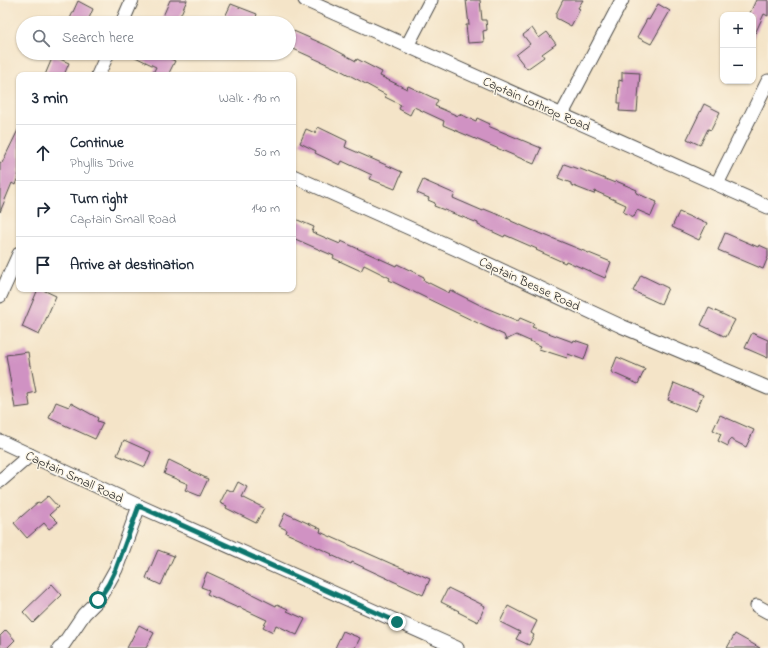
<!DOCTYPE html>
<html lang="en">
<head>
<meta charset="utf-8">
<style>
  body { margin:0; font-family:"Indie Flower",sans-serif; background:#f2f2f3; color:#1f2937 }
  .controls { position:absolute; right:12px; top:12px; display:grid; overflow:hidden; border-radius:8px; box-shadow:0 1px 3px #0004 }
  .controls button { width:36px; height:36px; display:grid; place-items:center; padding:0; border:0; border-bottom:1px solid #e0e1e3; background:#fff; color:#1f2937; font:20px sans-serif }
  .stop { position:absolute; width:12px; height:12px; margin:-9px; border:3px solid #0f766e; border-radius:50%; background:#fff }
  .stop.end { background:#0f766e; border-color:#fff; box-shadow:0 1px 4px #0008 }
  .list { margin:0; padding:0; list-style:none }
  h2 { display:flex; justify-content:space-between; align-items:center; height:52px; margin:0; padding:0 16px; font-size:17px }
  h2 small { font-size:13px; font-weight:400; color:#747a83 }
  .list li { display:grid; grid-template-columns:26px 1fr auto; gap:12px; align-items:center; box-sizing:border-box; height:56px; padding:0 16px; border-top:1px solid #e0e1e3 }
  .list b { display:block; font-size:15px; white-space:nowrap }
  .list p { margin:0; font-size:13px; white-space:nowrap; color:#747a83 }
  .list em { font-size:13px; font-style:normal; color:#747a83 }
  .icon { flex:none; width:22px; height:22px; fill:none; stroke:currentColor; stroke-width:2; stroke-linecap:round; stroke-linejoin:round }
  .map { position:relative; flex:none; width:768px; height:648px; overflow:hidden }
  .search { position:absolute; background:#fff; box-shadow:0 1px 3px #0004; left:16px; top:16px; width:280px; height:44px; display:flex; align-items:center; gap:10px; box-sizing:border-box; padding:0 14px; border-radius:22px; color:#747a83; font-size:15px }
  .panel { position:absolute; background:#fff; box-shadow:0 1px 3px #0004; left:16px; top:72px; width:280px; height:220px; border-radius:8px }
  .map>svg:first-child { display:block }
  .building { fill:#d092c3 }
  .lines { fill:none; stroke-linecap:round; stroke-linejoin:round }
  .street-casing { stroke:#494743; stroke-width:15 }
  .street { stroke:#fff; stroke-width:13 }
  .route { stroke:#0f766e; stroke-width:5 }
  .labels { text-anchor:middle; stroke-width:3; stroke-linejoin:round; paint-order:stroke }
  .street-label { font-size:13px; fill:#2b2b2b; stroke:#fcf5e5 }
</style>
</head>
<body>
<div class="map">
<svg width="768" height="648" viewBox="0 0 768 648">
  <rect width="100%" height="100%" fill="#fcf5e5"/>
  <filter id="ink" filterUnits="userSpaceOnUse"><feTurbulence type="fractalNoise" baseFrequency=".025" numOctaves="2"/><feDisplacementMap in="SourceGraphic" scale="8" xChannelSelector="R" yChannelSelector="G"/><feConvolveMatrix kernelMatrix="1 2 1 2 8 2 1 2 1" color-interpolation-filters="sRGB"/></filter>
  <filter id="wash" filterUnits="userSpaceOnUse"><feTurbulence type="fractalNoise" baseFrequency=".012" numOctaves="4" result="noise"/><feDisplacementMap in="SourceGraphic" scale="16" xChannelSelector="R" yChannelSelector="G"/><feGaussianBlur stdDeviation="0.9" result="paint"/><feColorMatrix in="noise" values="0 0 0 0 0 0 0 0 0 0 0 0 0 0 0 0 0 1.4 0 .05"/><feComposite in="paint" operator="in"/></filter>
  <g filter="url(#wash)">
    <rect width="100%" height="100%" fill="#f4e4c8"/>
    <g id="blocks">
      <g class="building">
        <polygon points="170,0 187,0 177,23 160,23"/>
        <polygon points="466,0 480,0 482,20 486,20 487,30 483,31 484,42 468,43 466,25 469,25"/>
        <polygon points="563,0 583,0 578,8 580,9 571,26 556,18 556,14"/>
        <polygon points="756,0 768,0 768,16 764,14 753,38 753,15 749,15"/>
        <polygon points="78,1 93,9 87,23 68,23"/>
        <polygon points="231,4 257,14 254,23 233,23 224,19"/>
        <polygon points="658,4 670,11 651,44 637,37 647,19 649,20"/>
        <polygon points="532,28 539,38 547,32 556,44 542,54 544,57 527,69 516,55 530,44 523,35"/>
        <polygon points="289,29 328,46 356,61 357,59 382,72 380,76 407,89 408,86 438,100 435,106 458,116 459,114 476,121 477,118 490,124 488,126 541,148 534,164 443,125 444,121 414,107 410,115 399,109 401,105 385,97 386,95 340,70 289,47"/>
        <polygon points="127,53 158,53 175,61 168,75 152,75 156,67"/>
        <polygon points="53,56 69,63 64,75 45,75"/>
        <polygon points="622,72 640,73 637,112 619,111 620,103 618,103 619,80 622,81"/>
        <polygon points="704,104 720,112 711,130 708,129 700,145 687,139"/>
        <polygon points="318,127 347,141 345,147 402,172 395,189 370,179 372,175 342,161 340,165 315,153 316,151 300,143 306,129 315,133"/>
        <polygon points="19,128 19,174 15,185 12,183 0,212 0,162 2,163"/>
        <polygon points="564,164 578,169 578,168 615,183 616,181 637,190 636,193 657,202 651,216 637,210 634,217 623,212 626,205 595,191 594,194 571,185 571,183 558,178"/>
        <polygon points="423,180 455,194 453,198 483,211 484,209 511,220 511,221 541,234 542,234 611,262 605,278 566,261 565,263 536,250 537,249 505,235 504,237 478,225 478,223 434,206 435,203 428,200 429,198 417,193"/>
        <polygon points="679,212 695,219 696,218 707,223 699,240 672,227"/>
        <polygon points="293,218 314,227 312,232 340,244 341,241 396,266 397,264 424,277 423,280 449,293 450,290 484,307 518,321 520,318 534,324 532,327 573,342 574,340 589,345 584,360 568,354 567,358 539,349 541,346 516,335 506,340 504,335 484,326 389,280 390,278 364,265 361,271 333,258 334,256 293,238"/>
        <polygon points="725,233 758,247 759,245 768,249 768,257 763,269 718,250"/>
        <polygon points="641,275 668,288 661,304 633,291"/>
        <polygon points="38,289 41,289 56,296 39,335 22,327"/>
        <polygon points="709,308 735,320 726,337 701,325"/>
        <polygon points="752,333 768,340 768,358 745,348"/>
        <polygon points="28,352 30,366 31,366 36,392 28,394 30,406 15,408 6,355"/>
        <polygon points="617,357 645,369 638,384 611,372"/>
        <polygon points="674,383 703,395 696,411 668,400"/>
        <polygon points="56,402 69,407 71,403 98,418 97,421 103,423 95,439 49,418"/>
        <polygon points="720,415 754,430 746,447 730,439 728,446 718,441 721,434 713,430"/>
        <polygon points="124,440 151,452 145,467 117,455"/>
        <polygon points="169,460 208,479 200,496 185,490 188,484 164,474"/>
        <polygon points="238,482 247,487 242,497 264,508 256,523 226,508 227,506 220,503 227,489 233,492"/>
        <polygon points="48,496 58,507 50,514 58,522 49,529 44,523 27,538 14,523 38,502 40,503"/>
        <polygon points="285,513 321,529 320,532 392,564 409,571 410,570 430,579 423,595 352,562 351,564 331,555 332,554 286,533 287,530 279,526"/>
        <polygon points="158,550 174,556 161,585 146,578"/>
        <polygon points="207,572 246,590 246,591 276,606 277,604 288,609 287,611 305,619 297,635 276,625 273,632 263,627 267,620 239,607 238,608 207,594 209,590 201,587"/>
        <polygon points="52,584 62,595 33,623 23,612"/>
        <polygon points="448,588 485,606 478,622 458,612 459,611 441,602"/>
        <polygon points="508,606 537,621 531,633 534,635 529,645 516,639 520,632 500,622"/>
        <polygon points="139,625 154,633 146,648 127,648"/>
        <polygon points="6,630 15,640 7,648 0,648 0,636"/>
        <polygon points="343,631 360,638 355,648 335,648"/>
        <polygon points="735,634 760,648 727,648"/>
      </g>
    </g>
  </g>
  <g filter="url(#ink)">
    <use href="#blocks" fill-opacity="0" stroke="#494743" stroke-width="1"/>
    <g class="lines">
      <defs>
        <g id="street">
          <polyline points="305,0 768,207"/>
          <polyline points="122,23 132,0"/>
          <polyline points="407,46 431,0"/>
          <polyline points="98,75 108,53"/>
          <polyline points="562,114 622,0"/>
          <polyline points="293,176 456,249 621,326 768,388"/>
          <polyline points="717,184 768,81"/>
          <polyline points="0,296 19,254"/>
          <polyline points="0,441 139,506 457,648"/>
          <polyline points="0,481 30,455"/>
          <polyline points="757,606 768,612"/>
          <polyline points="59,648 63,645 84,614 98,600 107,585 116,569 139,506"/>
        </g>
      </defs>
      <use href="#street" class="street-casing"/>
      <use href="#street" class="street"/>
    </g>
  </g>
  <g class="lines" filter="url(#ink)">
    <polyline class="route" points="98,600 108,585 116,569 139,506 397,622"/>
  </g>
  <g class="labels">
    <g class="street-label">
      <text transform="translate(537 103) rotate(24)" y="5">Captain Lothrop Road</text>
      <text transform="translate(530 283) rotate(25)" y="5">Captain Besse Road</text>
      <text transform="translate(75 476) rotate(25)" y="5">Captain Small Road</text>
    </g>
  </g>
</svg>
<div class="controls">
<button>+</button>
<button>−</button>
</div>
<div class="stop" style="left:98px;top:600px"></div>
<div class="stop end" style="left:397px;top:622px"></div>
<div class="search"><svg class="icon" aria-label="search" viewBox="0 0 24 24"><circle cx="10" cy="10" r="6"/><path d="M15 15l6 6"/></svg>Search here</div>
<section class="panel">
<h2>3 min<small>Walk · 190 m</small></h2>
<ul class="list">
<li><svg class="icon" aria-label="ahead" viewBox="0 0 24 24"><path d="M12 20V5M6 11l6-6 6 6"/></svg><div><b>Continue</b><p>Phyllis Drive</p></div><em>50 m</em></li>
<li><svg class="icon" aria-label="right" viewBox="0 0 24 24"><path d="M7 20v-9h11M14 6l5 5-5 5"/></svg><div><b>Turn right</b><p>Captain Small Road</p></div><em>140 m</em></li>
<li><svg class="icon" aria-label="arrive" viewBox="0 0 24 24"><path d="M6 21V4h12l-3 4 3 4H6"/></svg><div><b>Arrive at destination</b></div></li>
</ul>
</section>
</div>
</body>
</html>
